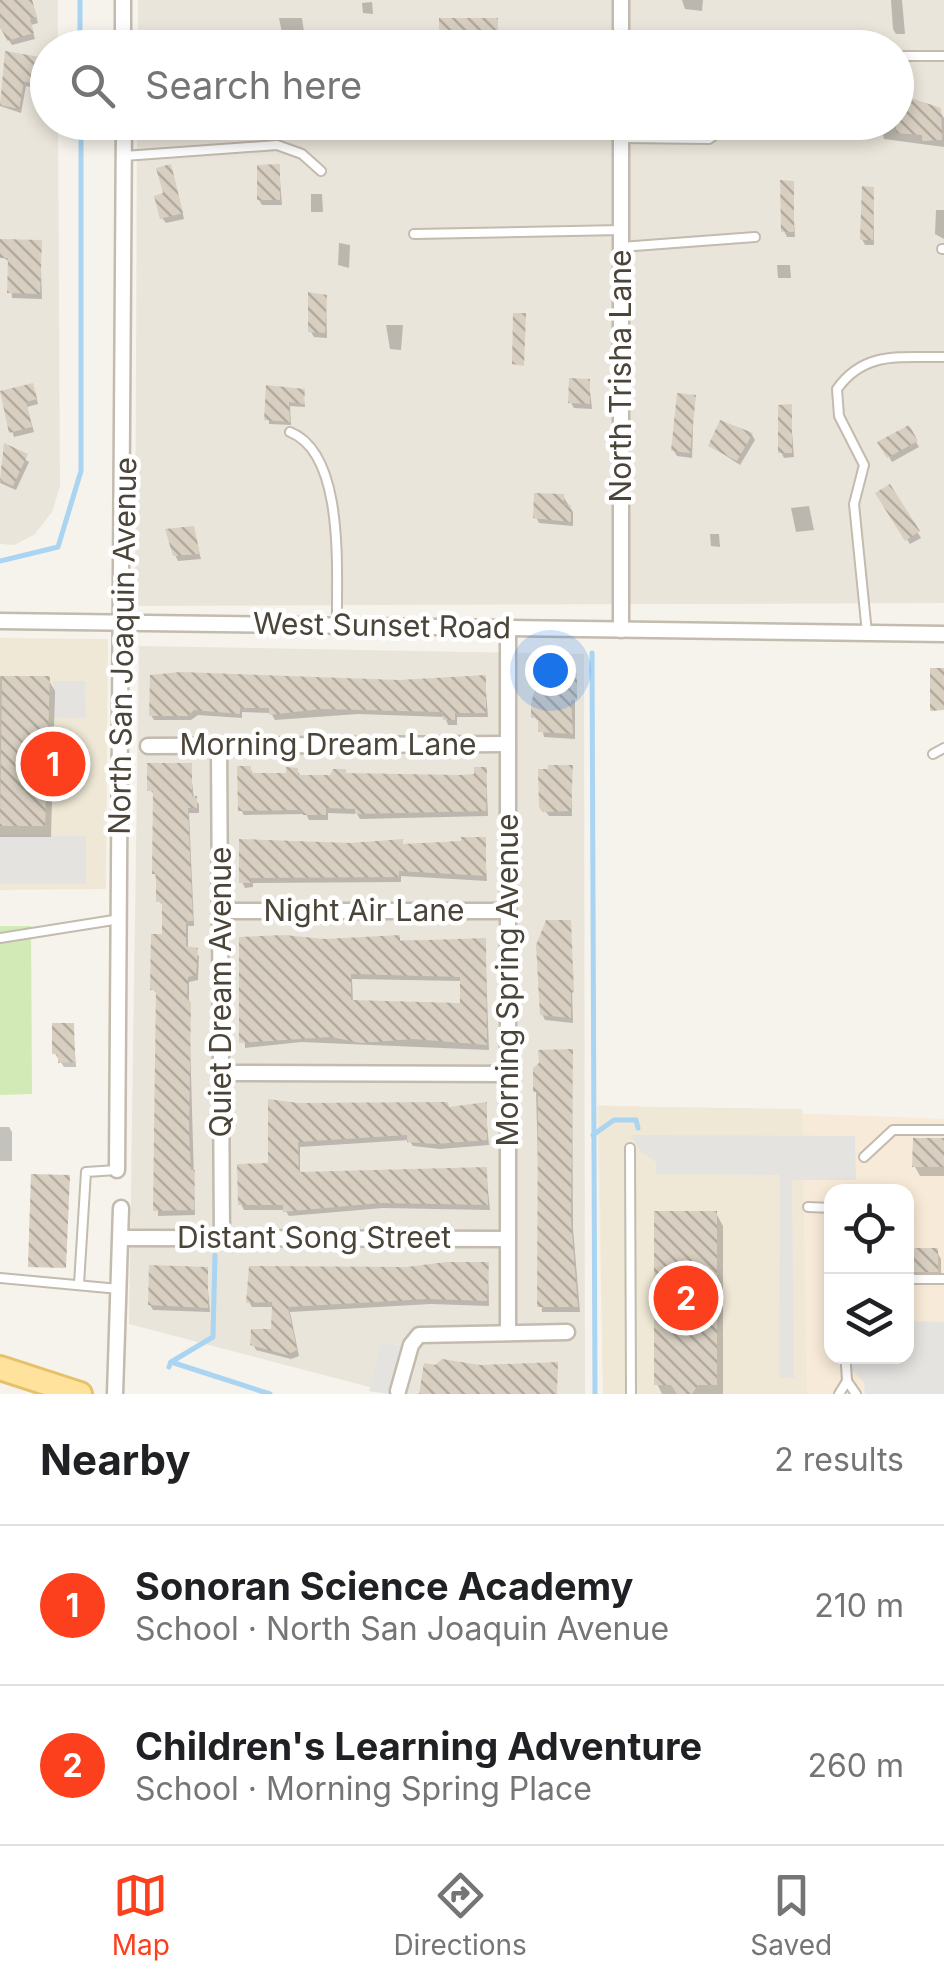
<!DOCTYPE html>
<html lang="en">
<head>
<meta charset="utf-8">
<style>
  body { margin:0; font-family:Inter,sans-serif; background:#f6f6f6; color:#202124 }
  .controls { position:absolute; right:30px; bottom:30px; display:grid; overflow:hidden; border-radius:20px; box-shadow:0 5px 15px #0003 }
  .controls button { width:90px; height:90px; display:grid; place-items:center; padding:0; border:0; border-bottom:2px solid #e0e0e0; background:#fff; color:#202124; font:50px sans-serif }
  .you { position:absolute; left:550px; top:670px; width:35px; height:35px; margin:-25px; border:8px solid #fff; border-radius:50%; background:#1a73e8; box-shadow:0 0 0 15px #1a73e833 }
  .badge { display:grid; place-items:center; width:65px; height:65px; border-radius:50%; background:#fc3f1d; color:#fff; font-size:32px; font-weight:700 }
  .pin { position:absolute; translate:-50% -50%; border:5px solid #fff; box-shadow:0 2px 10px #0006 }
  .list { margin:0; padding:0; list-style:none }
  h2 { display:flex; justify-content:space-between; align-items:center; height:130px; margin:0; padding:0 40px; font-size:42px }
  h2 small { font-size:32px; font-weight:400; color:#757577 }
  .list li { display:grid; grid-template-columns:65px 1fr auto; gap:30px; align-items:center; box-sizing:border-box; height:160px; padding:0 40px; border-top:2px solid #e0e0e0 }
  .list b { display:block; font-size:38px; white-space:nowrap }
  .list p { margin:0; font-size:32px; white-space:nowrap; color:#757577 }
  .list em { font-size:32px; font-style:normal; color:#757577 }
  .icon { flex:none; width:55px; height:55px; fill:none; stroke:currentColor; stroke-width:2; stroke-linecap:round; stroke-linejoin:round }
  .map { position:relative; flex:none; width:944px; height:1394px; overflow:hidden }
  .search { position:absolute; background:#fff; box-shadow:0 5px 15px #0003; left:30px; right:30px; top:30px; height:110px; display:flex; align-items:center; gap:25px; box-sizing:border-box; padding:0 35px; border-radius:55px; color:#757577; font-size:38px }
  .sheet { height:450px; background:#fff }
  nav { display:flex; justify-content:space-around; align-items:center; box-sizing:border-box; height:140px; border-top:2px solid #e0e0e0; background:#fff; font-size:28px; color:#757577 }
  nav a { display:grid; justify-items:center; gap:5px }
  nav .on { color:#fc3f1d }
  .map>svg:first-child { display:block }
  .residential { fill:#eae5da }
  .commercial { fill:#f7ead8; fill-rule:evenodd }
  .education { fill:#efe8d6 }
  .garden { fill:#d2eab5 }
  .parking { fill:#e5e3e0 }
  .shadow { fill:#0003; fill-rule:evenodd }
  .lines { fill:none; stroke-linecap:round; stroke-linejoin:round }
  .stream { stroke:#a9d4f2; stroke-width:5 }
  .building { fill:url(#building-back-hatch); fill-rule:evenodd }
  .lane-casing { stroke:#c2bbae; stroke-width:12 }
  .street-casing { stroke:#c2bbae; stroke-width:19 }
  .primary-casing { stroke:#e6c16a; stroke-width:28 }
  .lane { stroke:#fff; stroke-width:8 }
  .street { stroke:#fff; stroke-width:14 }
  .primary { stroke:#ffe39c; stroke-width:22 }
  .labels { text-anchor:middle; stroke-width:9; stroke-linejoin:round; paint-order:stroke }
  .street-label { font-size:30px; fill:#4b4439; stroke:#fff }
</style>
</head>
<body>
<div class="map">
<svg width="944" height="1394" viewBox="0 0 944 1394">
  <defs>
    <pattern id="building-back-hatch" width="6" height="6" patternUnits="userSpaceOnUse" patternTransform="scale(2.5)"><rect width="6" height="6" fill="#d8cfc1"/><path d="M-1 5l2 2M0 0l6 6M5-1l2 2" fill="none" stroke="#b1aa9e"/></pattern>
  </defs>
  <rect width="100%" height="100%" fill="#f6f3ec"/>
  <g class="residential">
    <polygon points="0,0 58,0 58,47 48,48 48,122 58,123 60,486 52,512 34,535 14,545 0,544"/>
    <polygon points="138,0 944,0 944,603 135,606 137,123 896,122 896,48 138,47"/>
    <polygon points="139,646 584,654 585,1394 396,1394 129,1324"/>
  </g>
  <path class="commercial" d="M 597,1105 L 944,1119 L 944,1394 L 603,1394 ZM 832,1192 L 906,1192 L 906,1356 L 832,1356 Z"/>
  <g class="education">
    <polygon points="0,638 108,639 106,889 0,890"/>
    <polygon points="599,1106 802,1109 807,1394 603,1394"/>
  </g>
  <polygon class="garden" points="0,899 0,926 31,926 32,1094 0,1095"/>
  <g class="parking">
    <polygon points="53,681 85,681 86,718 54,718"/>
    <polygon points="0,835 86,836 86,884 0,884"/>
    <polygon points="631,1135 855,1136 856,1180 792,1180 794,1378 779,1378 780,1175 656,1174 656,1162 640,1151"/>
    <polygon points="907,1321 944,1322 944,1394 865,1394 864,1382 839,1357 906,1356"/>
    <polygon points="381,1341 401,1346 389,1394 369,1391"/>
  </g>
  <g class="shadow">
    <polygon points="32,0 38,23 31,25 35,39 12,45 0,27 0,1"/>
    <polygon points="682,0 703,0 702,11 685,9"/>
    <polygon points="891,0 902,0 905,34 896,34 893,29"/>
    <polygon points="372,2 373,14 363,13 362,3"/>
    <polygon points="279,18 302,18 304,32 282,33"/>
    <polygon points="497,21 500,46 445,46 441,41"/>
    <polygon points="330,33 340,33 342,45 331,46"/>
    <polygon points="7,54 38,59 41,65 36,88 26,86 21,113 0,106"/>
    <polygon points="900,81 904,98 939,110 944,118 944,147 884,139 880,122 896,122 896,82"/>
    <polygon points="279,167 282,205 262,205 259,200"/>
    <polygon points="173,173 184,219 166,223 162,218"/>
    <polygon points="792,184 795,237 787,237 784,231"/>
    <polygon points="873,189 874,245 865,245 862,239"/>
    <polygon points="311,194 322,194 323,212 311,212"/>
    <polygon points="936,210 944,210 944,239 935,234"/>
    <polygon points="40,243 42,299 12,298 10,262 2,257"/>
    <polygon points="339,243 350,245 349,268 338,265"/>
    <polygon points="777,265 790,265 791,278 778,278"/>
    <polygon points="326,297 327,338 314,337 311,332"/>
    <polygon points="386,325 403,325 401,350 390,349"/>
    <polygon points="589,381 592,409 574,408 571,403"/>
    <polygon points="269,388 303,391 305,407 290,406 291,425 269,424"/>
    <polygon points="35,391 38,404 27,407 34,432 14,437 1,394"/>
    <polygon points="694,398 692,458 677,456 674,451"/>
    <polygon points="790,407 794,457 784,458 781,452"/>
    <polygon points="908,428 919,447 892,462 881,443"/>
    <polygon points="752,435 755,440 740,465 711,446"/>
    <polygon points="6,447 29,462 16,490 0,483"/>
    <polygon points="889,487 921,538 910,544 878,494"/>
    <polygon points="563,496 573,512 573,526 539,523 536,517"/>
    <polygon points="809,506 814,530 796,532 791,508"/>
    <polygon points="193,529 201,559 178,561 175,555"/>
    <polygon points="710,534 719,534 720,547 711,546"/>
    <polygon points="0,676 48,679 55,691 51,837 0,837"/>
    <polygon points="575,676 575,739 544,737 541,723 534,717"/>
    <polygon points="485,678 488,717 457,717 457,725 448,725 445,717 358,714 275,720 271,713 242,712 242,718 198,715 191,720 154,720 151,715 399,682"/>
    <polygon points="190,765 194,799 199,804 199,813 189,813 194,926 188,926 188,949 199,956 198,980 189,982 189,1005 195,1215 158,1216 158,994 153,989 164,937 164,906 159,901 155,873 155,795 150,790"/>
    <polygon points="250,768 254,776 288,775 297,770 301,777 476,777 486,770 488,816 360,819 357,814 328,813 328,820 309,820 306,814 244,815 241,810"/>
    <polygon points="571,768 572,816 549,816 542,806"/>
    <polygon points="484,839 487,881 401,876 401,882 253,883 253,887 245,888 242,882 241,842 404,846"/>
    <polygon points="570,923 573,1023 545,1020 542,1014"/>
    <path d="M 241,940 L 485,941 L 489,1050 L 301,1042 L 245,1048 ZM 352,979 L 462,981 L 463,1004 L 353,1002 Z"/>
    <polygon points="73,1025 76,1067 64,1067 55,1054"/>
    <polygon points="572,1052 573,1228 580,1312 542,1312 536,1091"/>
    <polygon points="298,1105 450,1109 485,1105 489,1145 440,1149 413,1146 409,1140 300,1147 300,1175 486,1169 490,1210 383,1208 289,1216 285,1210 244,1210 241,1204 271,1165"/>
    <polygon points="0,1127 9,1127 12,1132 12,1161 0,1161"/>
    <polygon points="944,1138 944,1176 920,1176 915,1167"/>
    <polygon points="716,1213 723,1226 723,1394 662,1394 657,1384"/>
    <polygon points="906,1250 936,1250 941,1259 941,1280 906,1281"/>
    <polygon points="488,1264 489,1306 431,1304 290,1312 299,1356 291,1359 256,1350 253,1344 274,1331 274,1307 252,1307 249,1302 407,1269"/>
    <polygon points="206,1270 210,1312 153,1310 150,1305"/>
  </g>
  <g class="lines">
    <g class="stream">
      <polyline points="80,0 80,48"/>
      <polyline points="0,561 58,547 81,471 81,122"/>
      <polyline points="592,653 595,1394"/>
      <polyline points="593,1135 614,1120 636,1120 638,1128"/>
      <polyline points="171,1362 213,1337 215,1255"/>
      <polyline points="169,1367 171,1362 270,1394"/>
    </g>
  </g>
  <g class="building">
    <polygon points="0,0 32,0 37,17 30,19 34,33 7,41 0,26"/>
    <rect x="439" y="18" width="59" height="24"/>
    <polygon points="5,51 40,57 34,83 24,82 19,109 0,105"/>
    <polygon points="896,93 941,108 942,140 922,141 922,135 896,133"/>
    <polygon points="171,164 183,213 160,219 154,196 163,193 156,168"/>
    <polygon points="280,164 280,200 257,200 257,165"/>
    <polygon points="780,180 794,181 794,232 781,232"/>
    <polygon points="862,186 874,187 873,240 860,240"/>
    <polygon points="0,239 42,240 40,294 7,293 8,258 0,258"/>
    <polygon points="308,292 327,295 325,333 308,332"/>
    <polygon points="513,313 526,313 524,366 512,364"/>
    <polygon points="569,378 590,379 590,404 568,403"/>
    <polygon points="33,383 37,399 26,402 32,427 9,433 0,391"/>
    <polygon points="266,385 305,389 304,404 289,402 290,422 264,420"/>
    <polygon points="677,393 696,395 690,453 671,451"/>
    <polygon points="792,404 792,453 778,453 778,405"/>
    <polygon points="720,420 753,433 737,461 708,446"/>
    <polygon points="909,425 918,441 887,458 877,442"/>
    <polygon points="4,443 28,454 13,486 0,480"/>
    <polygon points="890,484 920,531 905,541 875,493"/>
    <polygon points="534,493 564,494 564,505 571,505 571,522 533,518"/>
    <polygon points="194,526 200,554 173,556 165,529"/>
    <polygon points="930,668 944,668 944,710 930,711"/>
    <polygon points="181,672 399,680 486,675 486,713 455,713 455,720 443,720 443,712 321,709 269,715 269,708 240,708 240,714 194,710 188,716 149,716 150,675"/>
    <polygon points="539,673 577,673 577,700 571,700 573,734 538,732 538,718 531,718 531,704"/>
    <polygon points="2,676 50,676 45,826 0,826"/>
    <polygon points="147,763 192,763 192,796 197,796 197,808 188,808 193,921 186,921 186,946 198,948 196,975 188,977 187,998 191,1003 189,1132 191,1170 195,1170 194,1210 153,1211 156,990 150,990 151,934 162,934 162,902 156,902 156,874 152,874 153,791 147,791"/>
    <polygon points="548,765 573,765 571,811 543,812 539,807 538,769 548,769"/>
    <polygon points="237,766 251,766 251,773 286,773 286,767 298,768 298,775 330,775 333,769 346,769 346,773 461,775 474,774 474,767 487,767 486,811 355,814 355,809 326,808 326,815 303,815 303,810 238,811"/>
    <polygon points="461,837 486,837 486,876 399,871 399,877 251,878 251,883 239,883 239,839 350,843 403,839 403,844 461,841"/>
    <polygon points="546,920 571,920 574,992 571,993 571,1018 540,1015 536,945"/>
    <path d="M 284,935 L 325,939 L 400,935 L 400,941 L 486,938 L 487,1045 L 414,1039 L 361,1043 L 331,1037 L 239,1043 L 239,937 ZM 351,974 L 460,977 L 460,1003 L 351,1000 Z"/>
    <polygon points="52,1023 74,1023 75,1062 58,1063 58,1054 52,1054"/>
    <polygon points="573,1049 571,1220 578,1307 537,1307 538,1092 533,1092 533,1068 539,1063 538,1050"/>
    <polygon points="268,1099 298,1103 448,1102 449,1107 487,1102 487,1140 436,1144 407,1142 407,1135 298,1142 299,1172 487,1167 488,1205 379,1203 283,1212 283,1205 238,1205 237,1164 268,1163"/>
    <polygon points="913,1138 944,1138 944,1167 912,1167"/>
    <polygon points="31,1174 70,1175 66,1268 28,1267"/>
    <polygon points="654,1211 717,1211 717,1385 698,1385 692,1394 677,1394 671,1385 654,1385"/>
    <rect x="906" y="1248" width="32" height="24"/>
    <polygon points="446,1262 489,1262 487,1301 427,1299 288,1307 297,1350 287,1355 250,1345 251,1329 271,1329 272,1302 246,1303 249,1266 407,1267"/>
    <polygon points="149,1265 208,1267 208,1308 148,1305"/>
    <polygon points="442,1359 480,1365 558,1362 557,1394 419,1394 424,1363 435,1365"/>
  </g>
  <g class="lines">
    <defs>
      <g id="lane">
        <polyline points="896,56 944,56"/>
        <polyline points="621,138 709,139 713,136 703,122"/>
        <polyline points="124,156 277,145 302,154 321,171"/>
        <polyline points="414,234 621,230"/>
        <polyline points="621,247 755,237"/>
        <polyline points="942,249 944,249"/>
        <path d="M 290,432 C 346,454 336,574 337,625"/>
        <path d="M 867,633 L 854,504 L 864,465 L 839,416 L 837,389 C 865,350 901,358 944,357"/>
        <polyline points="933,754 944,748"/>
        <polyline points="0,938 120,919"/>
        <polyline points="630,1148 631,1394"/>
        <polyline points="864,1157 893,1130 944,1130"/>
        <polyline points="808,1207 832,1208"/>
        <polyline points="0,1278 119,1289"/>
        <polyline points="906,1279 944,1279"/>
        <polyline points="79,1284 86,1172 117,1170"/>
        <polyline points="846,1365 847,1381 856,1394"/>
        <polyline points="839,1394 847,1381"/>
      </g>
      <g id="street">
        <polyline points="123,0 123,48"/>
        <polyline points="621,0 621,48"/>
        <polyline points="0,621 944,634"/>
        <polyline points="621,630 621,122"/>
        <polyline points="148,746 508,744"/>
        <polyline points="219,746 222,1238"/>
        <polyline points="220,911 508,911"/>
        <polyline points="221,1073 508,1074"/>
        <polyline points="117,1170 124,122"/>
        <polyline points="121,1238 508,1239"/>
        <polyline points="508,1333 508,628"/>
        <polyline points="398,1391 411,1345 419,1335 567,1332"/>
        <polyline points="115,1394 121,1208"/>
      </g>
      <polyline id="primary" points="0,1368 80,1394"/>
    </defs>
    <use href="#lane" class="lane-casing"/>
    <use href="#street" class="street-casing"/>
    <use href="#primary" class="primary-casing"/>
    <use href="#lane" class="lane"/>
    <use href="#street" class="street"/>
    <use href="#primary" class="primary"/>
  </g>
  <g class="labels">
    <g class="street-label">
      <text transform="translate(621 376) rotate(-90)" y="10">North Trisha Lane</text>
      <text transform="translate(382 626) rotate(1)" y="10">West Sunset Road</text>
      <text transform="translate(123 646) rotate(-89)" y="10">North San Joaquin Avenue</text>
      <text x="328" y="755">Morning Dream Lane</text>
      <text x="364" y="921">Night Air Lane</text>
      <text transform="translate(508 980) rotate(-90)" y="10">Morning Spring Avenue</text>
      <text transform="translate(221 992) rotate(-90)" y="10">Quiet Dream Avenue</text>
      <text x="314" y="1248">Distant Song Street</text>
    </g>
  </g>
</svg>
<div class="controls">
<button><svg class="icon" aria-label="locate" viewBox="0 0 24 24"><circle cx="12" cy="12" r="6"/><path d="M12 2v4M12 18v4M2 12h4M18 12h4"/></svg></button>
<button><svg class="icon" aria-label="layers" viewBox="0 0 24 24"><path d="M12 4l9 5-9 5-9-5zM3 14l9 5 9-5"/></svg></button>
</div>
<div class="you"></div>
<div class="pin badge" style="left:53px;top:764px">1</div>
<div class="pin badge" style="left:686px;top:1298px">2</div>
<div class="search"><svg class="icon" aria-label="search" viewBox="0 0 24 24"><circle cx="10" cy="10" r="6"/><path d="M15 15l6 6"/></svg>Search here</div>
</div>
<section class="sheet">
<h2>Nearby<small>2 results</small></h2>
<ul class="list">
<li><span class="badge">1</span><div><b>Sonoran Science Academy</b><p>School · North San Joaquin Avenue</p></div><em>210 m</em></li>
<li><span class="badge">2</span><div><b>Children's Learning Adventure</b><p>School · Morning Spring Place</p></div><em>260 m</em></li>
</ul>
</section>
<nav>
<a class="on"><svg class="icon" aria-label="map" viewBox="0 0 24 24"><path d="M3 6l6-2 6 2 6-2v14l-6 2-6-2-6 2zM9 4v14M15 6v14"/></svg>Map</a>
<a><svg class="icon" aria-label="directions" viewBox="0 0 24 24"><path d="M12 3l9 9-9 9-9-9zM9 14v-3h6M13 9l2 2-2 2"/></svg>Directions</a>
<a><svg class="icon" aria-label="saved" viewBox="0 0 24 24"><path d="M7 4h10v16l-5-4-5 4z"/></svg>Saved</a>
</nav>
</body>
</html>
